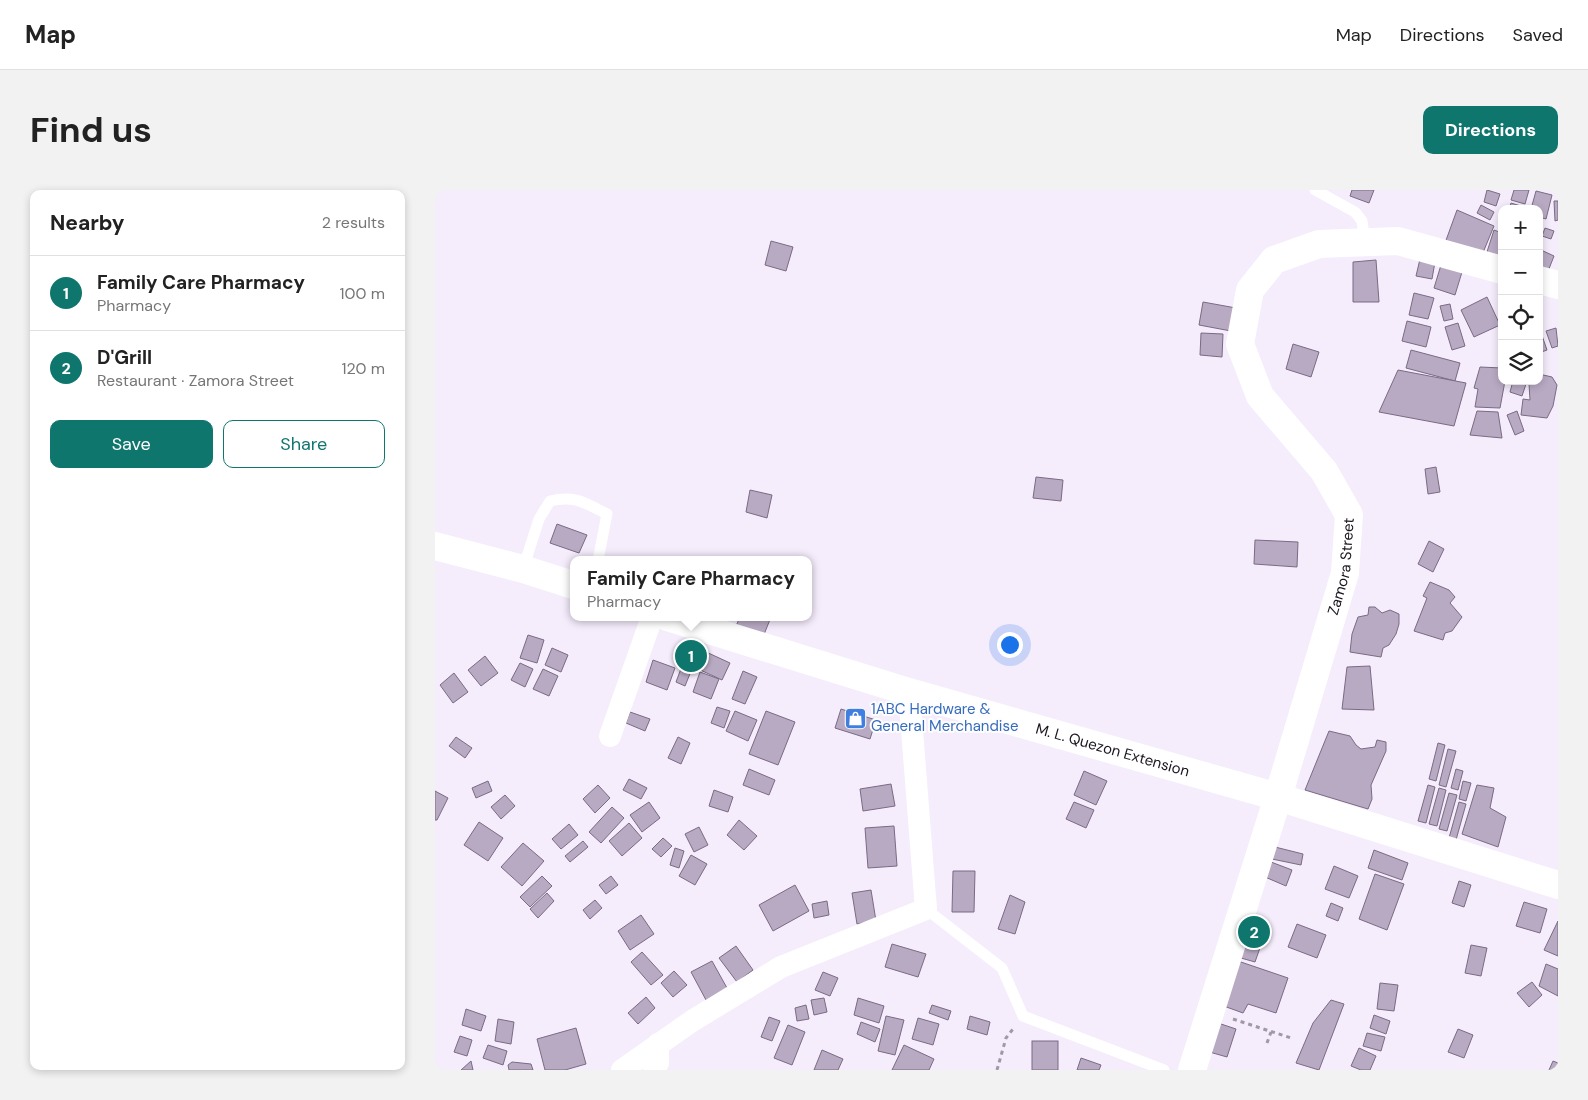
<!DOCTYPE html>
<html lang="en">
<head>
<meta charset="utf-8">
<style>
  body { margin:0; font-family:"DM Sans",sans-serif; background:#f2f2f2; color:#222 }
  .controls { position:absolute; right:15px; top:15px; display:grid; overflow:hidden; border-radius:10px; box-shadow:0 2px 8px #0003 }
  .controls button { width:45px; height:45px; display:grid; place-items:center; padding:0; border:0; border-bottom:1px solid #e0e0e0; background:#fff; color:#222; font:25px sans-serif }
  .you { position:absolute; left:574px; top:454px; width:18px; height:18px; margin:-12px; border:4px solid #fff; border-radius:50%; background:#1a73e8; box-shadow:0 0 0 8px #1a73e833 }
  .badge { display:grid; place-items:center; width:32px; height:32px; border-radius:50%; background:#0f766e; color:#fff; font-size:16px; font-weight:700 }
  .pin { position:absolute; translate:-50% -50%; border:2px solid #fff; box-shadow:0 1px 5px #0006 }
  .popup { position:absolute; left:135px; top:366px; width:242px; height:65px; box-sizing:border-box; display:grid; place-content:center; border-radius:10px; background:#fff; filter:drop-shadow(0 1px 4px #0005); font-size:16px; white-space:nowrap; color:#767676 }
  .popup b { font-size:19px; color:#222 }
  .popup::after { content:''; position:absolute; left:50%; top:100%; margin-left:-10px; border:10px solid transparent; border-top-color:#fff }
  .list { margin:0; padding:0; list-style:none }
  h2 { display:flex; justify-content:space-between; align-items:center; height:65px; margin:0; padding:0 20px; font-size:21px }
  h2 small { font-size:16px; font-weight:400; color:#767676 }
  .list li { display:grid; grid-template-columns:32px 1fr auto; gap:15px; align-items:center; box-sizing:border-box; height:75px; padding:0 20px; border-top:1px solid #e0e0e0 }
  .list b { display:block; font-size:19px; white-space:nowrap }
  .list p { margin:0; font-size:16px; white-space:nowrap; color:#767676 }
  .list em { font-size:16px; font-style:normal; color:#767676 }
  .actions { display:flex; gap:10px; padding:15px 20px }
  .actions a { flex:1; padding:11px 0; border:1px solid #0f766e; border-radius:10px; text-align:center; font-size:18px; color:#0f766e }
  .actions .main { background:#0f766e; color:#fff }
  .icon { flex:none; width:28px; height:28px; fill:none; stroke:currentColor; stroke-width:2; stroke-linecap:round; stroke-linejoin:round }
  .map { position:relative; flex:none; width:1123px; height:880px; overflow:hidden; border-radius:10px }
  header { display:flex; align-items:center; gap:30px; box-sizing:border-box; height:70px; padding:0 25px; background:#fff; border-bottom:1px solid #e0e0e0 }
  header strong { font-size:24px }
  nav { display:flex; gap:28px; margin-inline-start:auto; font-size:18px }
  .intro { display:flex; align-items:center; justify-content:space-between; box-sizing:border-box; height:120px; padding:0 30px }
  h1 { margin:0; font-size:35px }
  .button { padding:12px 22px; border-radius:10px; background:#0f766e; color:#fff; font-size:18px; font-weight:700 }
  main { display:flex; gap:30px; padding:0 30px }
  aside { flex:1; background:#fff; border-radius:10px; box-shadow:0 2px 8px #0003 }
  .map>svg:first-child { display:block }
  .building { fill:#b9aac4; stroke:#796b83 }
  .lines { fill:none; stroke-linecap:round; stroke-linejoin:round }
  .path { stroke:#a098a6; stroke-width:3; stroke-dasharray:4 4; stroke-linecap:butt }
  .service { stroke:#fff; stroke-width:11 }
  .minor { stroke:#fff; stroke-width:22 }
  .tertiary { stroke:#fff; stroke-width:28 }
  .labels { text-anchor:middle; stroke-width:4; stroke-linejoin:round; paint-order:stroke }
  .street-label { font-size:15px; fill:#1b151e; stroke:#fdfdfd }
  .shop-label { font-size:15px; fill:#366cbe; stroke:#fdfdfd; text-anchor:start }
</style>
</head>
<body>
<header>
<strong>Map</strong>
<nav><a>Map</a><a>Directions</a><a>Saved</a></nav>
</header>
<div class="intro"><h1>Find us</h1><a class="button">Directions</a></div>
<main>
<aside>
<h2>Nearby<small>2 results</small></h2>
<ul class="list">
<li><span class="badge">1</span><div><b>Family Care Pharmacy</b><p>Pharmacy</p></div><em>100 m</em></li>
<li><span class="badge">2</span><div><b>D'Grill</b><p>Restaurant · Zamora Street</p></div><em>120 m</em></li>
</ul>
<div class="actions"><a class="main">Save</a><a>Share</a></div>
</aside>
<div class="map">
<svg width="1123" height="880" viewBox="0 0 1123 880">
  <rect width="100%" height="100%" fill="#f5ecfc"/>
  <g class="building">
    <polygon points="917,0 939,0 934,13 915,6"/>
    <polygon points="1052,0 1065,4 1061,16 1049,12"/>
    <polygon points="1079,0 1094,0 1090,14 1076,10"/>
    <polygon points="1101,1 1117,5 1111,29 1104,27 1104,19 1096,19"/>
    <polygon points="1119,11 1123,11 1123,30 1120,31"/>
    <polygon points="1076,13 1089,17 1088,19 1074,19"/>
    <polygon points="1046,15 1059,22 1055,30 1042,23"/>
    <polygon points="1022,20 1059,36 1047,65 1010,53"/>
    <polygon points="1110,38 1119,41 1116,49 1107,46"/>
    <polygon points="1059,40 1067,43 1067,71 1051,65"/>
    <polygon points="336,51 358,57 351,81 330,75"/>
    <polygon points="1106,60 1119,66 1110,89 1104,87"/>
    <polygon points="985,69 1000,72 997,89 981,86"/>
    <polygon points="941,70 944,112 918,112 918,72"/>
    <polygon points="1006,75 1027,82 1020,105 999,98"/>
    <polygon points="979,103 999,108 993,129 974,125"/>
    <polygon points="1052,107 1065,135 1039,147 1026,120"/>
    <polygon points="768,112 801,118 796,141 764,135"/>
    <polygon points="1015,114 1018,129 1009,131 1005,116"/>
    <polygon points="972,131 996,137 991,157 967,151"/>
    <polygon points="1023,133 1030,156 1017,160 1010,137"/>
    <polygon points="1104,137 1112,160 1104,163"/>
    <polygon points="1121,138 1123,156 1117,158 1111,141"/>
    <polygon points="766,143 788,144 787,167 765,165"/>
    <polygon points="858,154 884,162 876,187 851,179"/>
    <polygon points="976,160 1025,173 1020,191 971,178"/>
    <polygon points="1045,177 1067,178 1067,191 1070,191 1065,218 1040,217 1043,199 1039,198"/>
    <polygon points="963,180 1031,193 1019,236 944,222"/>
    <polygon points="1104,184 1117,187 1122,195 1118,216 1112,228 1086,225 1088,209 1095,210 1094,194 1096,191 1104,191"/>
    <polygon points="1078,191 1092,191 1087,206 1075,202"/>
    <polygon points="1042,221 1063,222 1067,248 1035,245"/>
    <polygon points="1082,221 1089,241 1080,245 1072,225"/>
    <polygon points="1001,277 1005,302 993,304 990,279"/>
    <polygon points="601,287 628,290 626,311 598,308"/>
    <polygon points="315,300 337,305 332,328 311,322"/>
    <polygon points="122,334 152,345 144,363 115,353"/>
    <polygon points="820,350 863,352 862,377 819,374"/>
    <polygon points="994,351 1009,359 998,382 983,374"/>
    <polygon points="995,392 1014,400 1020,407 1015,413 1027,427 1017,441 1010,443 1008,450 979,441 992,408 988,406"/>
    <polygon points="934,417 940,417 947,423 955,420 964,424 964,434 961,444 954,455 948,458 946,467 915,462 917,444 923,427 933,425"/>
    <polygon points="305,427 336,427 328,447 301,436"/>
    <polygon points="93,445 109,450 102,473 85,468"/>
    <polygon points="117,458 133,465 126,482 110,475"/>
    <polygon points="253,460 263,464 250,496 241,492"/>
    <polygon points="269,461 295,473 287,490 261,478"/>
    <polygon points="50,466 63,483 46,496 33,480"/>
    <polygon points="218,470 240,478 232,500 211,492"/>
    <polygon points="85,473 98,479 90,497 76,490"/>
    <polygon points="935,476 939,520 907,519 912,477"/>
    <polygon points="108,479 123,486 114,506 98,499"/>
    <polygon points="308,481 322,487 310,514 297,509"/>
    <polygon points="265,482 284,489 276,509 258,502"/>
    <polygon points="19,483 33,502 18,513 5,495"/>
    <polygon points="282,517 295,521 289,538 276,533"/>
    <polygon points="406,519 441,530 435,549 400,538"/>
    <polygon points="300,521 322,530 313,551 291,541"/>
    <polygon points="331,521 360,532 343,575 314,564"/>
    <polygon points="195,522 215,529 210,541 191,533"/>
    <polygon points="894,541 915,546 921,555 926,559 940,557 942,550 951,552 951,561 936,595 937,609 933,619 870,600"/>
    <polygon points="21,547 37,558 30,568 14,556"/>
    <polygon points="243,547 255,553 246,574 233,568"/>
    <polygon points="1003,553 1010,555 1001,591 994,589"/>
    <polygon points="1013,559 1021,561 1011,597 1004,595"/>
    <polygon points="314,579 340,590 334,605 308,595"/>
    <polygon points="1021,579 1028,581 1023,600 1016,598"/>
    <polygon points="649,581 672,591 661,615 639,605"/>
    <polygon points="194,589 212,598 206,609 188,600"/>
    <polygon points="53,591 57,601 41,608 37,598"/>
    <polygon points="1028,591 1036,593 1031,611 1024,609"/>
    <polygon points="456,594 460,616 428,621 425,599"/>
    <polygon points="163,595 175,608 160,623 148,609"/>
    <polygon points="993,595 1000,597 991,633 983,631"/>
    <polygon points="1042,595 1059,598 1055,618 1071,627 1063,657 1027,644"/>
    <polygon points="1004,598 1011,600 1002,636 994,634"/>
    <polygon points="279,600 298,607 293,622 274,616"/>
    <polygon points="0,601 13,608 2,630 0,630"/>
    <polygon points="1014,603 1022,605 1012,641 1004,639"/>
    <polygon points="70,605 80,616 66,629 56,617"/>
    <polygon points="214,612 225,628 207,642 195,625"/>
    <polygon points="639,612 659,620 651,638 631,629"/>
    <polygon points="1024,612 1031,614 1021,650 1014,648"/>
    <polygon points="177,617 189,628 166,653 154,642"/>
    <polygon points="304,630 322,646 309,660 292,645"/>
    <polygon points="44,632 68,648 53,671 29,655"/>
    <polygon points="194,633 207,648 187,666 174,651"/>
    <polygon points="134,634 143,645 126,659 117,649"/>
    <polygon points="459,636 462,676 433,678 430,638"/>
    <polygon points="264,637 273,655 259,662 250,644"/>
    <polygon points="228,648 237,656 226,667 217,659"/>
    <polygon points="148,651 153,657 135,672 130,666"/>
    <polygon points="88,653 109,671 87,696 66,677"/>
    <polygon points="840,657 868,664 866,675 837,669"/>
    <polygon points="240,658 249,661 244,678 235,675"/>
    <polygon points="939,660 973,673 967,690 933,678"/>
    <polygon points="256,665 272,674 260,695 244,686"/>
    <polygon points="836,672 857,680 851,696 830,687"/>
    <polygon points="899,676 923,686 914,708 890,699"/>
    <polygon points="518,681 540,681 539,722 517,722"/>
    <polygon points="940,684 969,694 952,740 924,729"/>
    <polygon points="107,686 117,696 95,717 85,707"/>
    <polygon points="176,686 183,695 171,704 164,695"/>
    <polygon points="1024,691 1036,695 1029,717 1017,713"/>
    <polygon points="360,695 374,721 338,741 324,715"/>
    <polygon points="436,700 441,731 422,734 417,703"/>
    <polygon points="112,703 119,711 103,728 95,719"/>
    <polygon points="575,705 590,712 580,744 563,739"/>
    <polygon points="160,710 167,718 155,729 148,720"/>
    <polygon points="392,711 394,725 379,728 377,714"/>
    <polygon points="1089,712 1112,719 1105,743 1081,736"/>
    <polygon points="896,713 908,718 903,731 891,726"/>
    <polygon points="206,725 219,744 195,760 183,741"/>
    <polygon points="812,728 833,736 826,755 805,748"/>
    <polygon points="1123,731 1123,766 1109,760"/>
    <polygon points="862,734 891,745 882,768 853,757"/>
    <polygon points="805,748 826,755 820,772 799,766"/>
    <polygon points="457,754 491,764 483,787 450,777"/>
    <polygon points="1036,755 1052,758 1046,786 1030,783"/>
    <polygon points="301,756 318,780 302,792 284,768"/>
    <polygon points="207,762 228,785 216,795 196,772"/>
    <polygon points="800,770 853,788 841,823 813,814 808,823 786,815"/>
    <polygon points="277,771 292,798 271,810 256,782"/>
    <polygon points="1111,774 1123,779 1123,806 1104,796"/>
    <polygon points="239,781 252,795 238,807 226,793"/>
    <polygon points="388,782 403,788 395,806 380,800"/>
    <polygon points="1097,792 1107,805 1094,817 1082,803"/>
    <polygon points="945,793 963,795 959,821 942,819"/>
    <polygon points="211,807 220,818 203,834 193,823"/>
    <polygon points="389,808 392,822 379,825 376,810"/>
    <polygon points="423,808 449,816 444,833 419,825"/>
    <polygon points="896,810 909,814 884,880 861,873 878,833"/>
    <polygon points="371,815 374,829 362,831 360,818"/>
    <polygon points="497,815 516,821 513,830 494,823"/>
    <polygon points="31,819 51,826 46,841 27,835"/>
    <polygon points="939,825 955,831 951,844 935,838"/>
    <polygon points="451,826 469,830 460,865 443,861"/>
    <polygon points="535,826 555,832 552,845 532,839"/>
    <polygon points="334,827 345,831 337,851 326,847"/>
    <polygon points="483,828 504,834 498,855 477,849"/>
    <polygon points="63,829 79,832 76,854 60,851"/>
    <polygon points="426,832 445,839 440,852 422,844"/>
    <polygon points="780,832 801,839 792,867 771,861"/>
    <polygon points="353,835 370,842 357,875 339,868"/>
    <polygon points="141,838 151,874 130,880 110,880 102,849"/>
    <polygon points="1023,839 1038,845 1029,868 1013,862"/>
    <polygon points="932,843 950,847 946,861 928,856"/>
    <polygon points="25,846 37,850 32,866 19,862"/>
    <rect x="597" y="851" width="26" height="29"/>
    <polygon points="53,855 72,861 68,875 48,868"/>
    <polygon points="469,855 499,869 494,880 457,880"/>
    <polygon points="924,858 941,866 935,880 926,880 916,876"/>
    <polygon points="387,860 408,869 403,880 379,880"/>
    <polygon points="646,868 666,875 664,880 642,880"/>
    <polygon points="36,871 38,880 26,880"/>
    <polygon points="1118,871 1123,873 1123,880 1114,880"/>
    <polygon points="77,872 96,874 98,880 74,880 73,875"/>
  </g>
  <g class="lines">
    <g class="path">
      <polyline points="798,829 856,848"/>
      <polyline points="832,853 836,842"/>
      <polyline points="562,880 571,848 578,839"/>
    </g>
    <g class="service">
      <polyline points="880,0 920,22 927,31 930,52"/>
      <path d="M 88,379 L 104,329 L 115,311 C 140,305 150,313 172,324 L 163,370"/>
      <polyline points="491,719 567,778 588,826 729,880"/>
    </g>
    <g class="minor">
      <polyline points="175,546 217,427"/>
      <polyline points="187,880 257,831 346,777 491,719 474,502"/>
      <polyline points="219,880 223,873 223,854"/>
    </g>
    <g class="tertiary">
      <polyline points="1104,90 1123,95"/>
      <polyline points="0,356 88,379 138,395"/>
      <path id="s1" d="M 232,427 L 474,502 L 843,607 L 1123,695"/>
      <path id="s2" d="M 757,880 L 843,607 L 910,383 L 914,325 L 889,281 L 825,206 L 805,154 L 815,100 L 839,70 L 884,54 L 963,51 L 1067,80"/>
    </g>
  </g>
  <defs>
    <symbol id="shop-square" viewBox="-11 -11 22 22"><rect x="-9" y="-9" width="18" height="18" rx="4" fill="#3f7fe0" stroke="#fdfdfd"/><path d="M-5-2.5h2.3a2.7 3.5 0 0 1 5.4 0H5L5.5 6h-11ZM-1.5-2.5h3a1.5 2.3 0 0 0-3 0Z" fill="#fff"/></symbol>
  </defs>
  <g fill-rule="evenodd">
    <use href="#shop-square" x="408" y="516" width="25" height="25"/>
  </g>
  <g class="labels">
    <g class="street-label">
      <text dy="5" stroke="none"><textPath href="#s2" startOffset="526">Zamora Street</textPath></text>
      <text dy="5" stroke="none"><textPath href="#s1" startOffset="465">M. L. Quezon Extension</textPath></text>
    </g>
    <g class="shop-label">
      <text x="436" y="524">1ABC Hardware &amp;<tspan x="436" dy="17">General Merchandise</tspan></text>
    </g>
  </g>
</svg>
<div class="controls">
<button>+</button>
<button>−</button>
<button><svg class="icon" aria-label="locate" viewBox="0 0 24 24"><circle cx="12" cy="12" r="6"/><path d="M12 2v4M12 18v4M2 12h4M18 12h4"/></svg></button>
<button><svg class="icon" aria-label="layers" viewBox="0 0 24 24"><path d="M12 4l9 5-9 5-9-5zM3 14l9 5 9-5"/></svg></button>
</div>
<div class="you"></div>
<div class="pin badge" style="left:256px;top:466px">1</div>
<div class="popup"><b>Family Care Pharmacy</b>Pharmacy</div>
<div class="pin badge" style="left:819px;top:742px">2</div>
</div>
</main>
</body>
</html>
